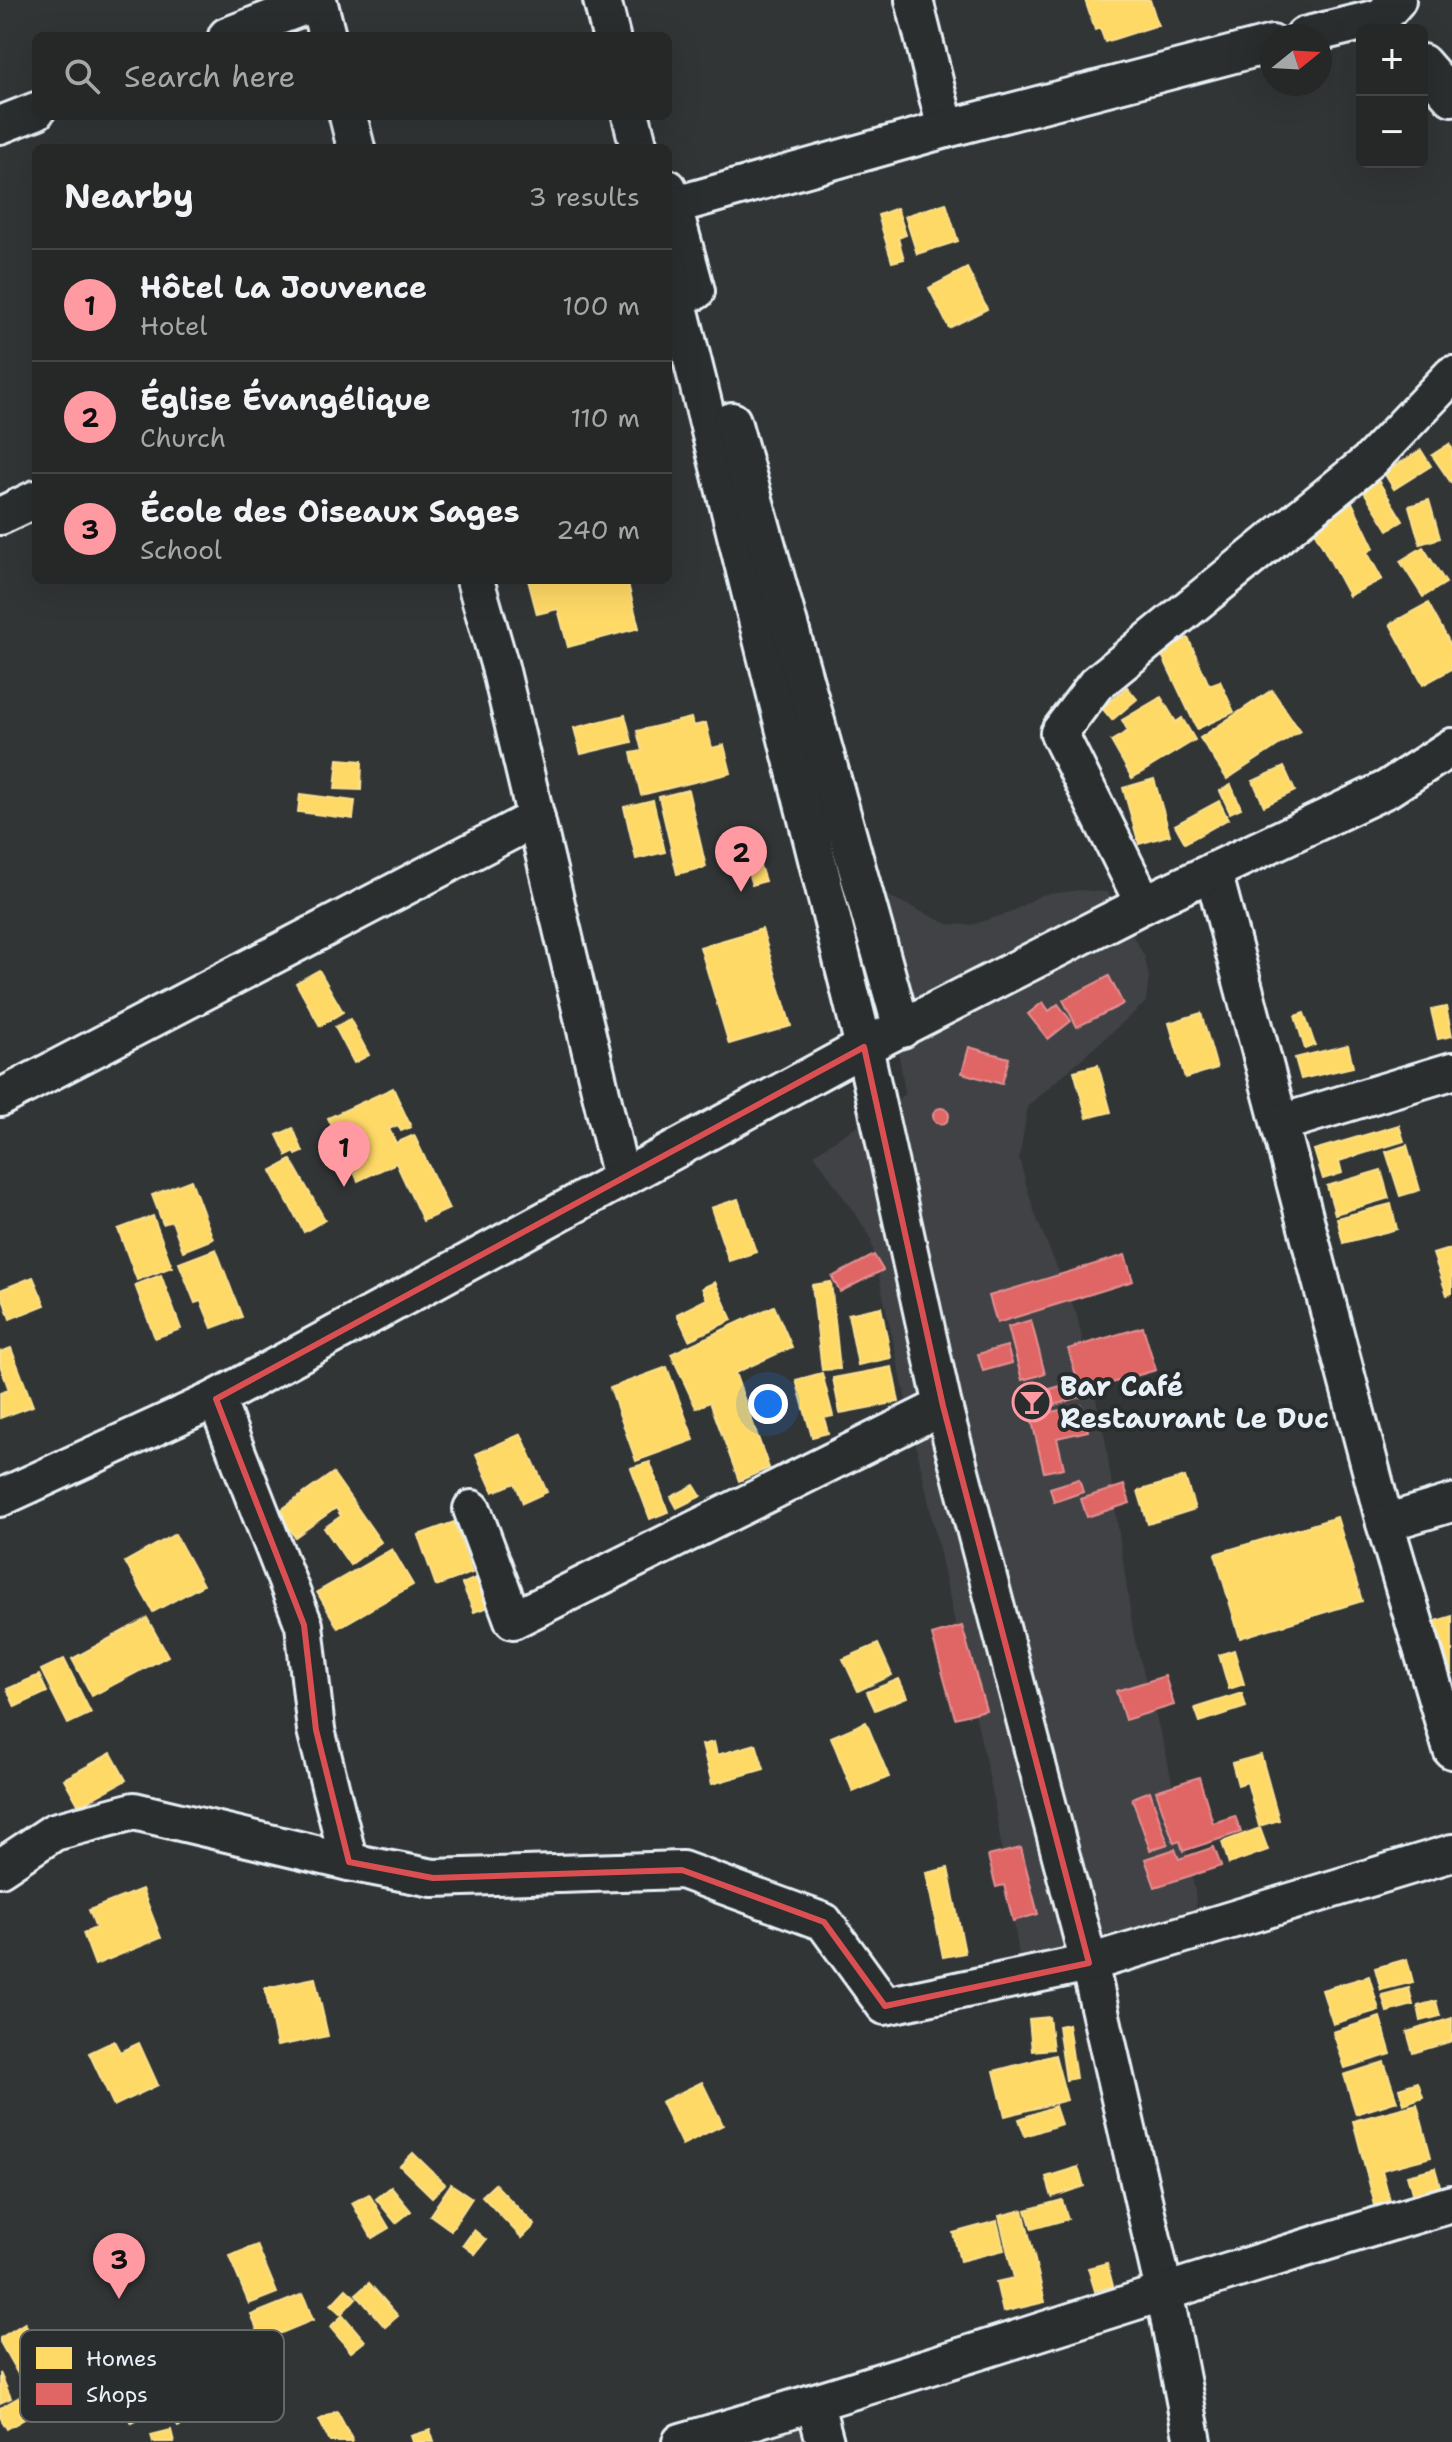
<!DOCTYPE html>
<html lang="en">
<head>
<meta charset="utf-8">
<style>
  body { margin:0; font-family:"Shantell Sans",sans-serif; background:#2e3030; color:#f1f3f6 }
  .controls { position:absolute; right:24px; top:24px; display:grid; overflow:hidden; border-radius:12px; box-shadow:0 8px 32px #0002 }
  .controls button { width:72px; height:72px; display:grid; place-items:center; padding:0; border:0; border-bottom:2px solid #424445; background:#262828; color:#f1f3f6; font:40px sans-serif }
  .compass { position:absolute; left:1260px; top:24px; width:72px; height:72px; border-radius:50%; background:#262828; box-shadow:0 8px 32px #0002; rotate:72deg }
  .you { position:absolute; left:768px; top:1404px; width:28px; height:28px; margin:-20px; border:6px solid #fff; border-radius:50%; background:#1a73e8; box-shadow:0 0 0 12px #1a73e833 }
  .badge { display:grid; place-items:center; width:52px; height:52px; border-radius:50%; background:#ff9aa2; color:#111; font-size:26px; font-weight:700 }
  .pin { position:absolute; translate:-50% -66px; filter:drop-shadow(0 2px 4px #0008) }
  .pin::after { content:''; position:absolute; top:42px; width:28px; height:24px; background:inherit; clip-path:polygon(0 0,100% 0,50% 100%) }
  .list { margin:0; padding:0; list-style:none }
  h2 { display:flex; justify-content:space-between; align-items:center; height:104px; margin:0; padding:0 32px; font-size:34px }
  h2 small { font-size:26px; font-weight:400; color:#a4a6a8 }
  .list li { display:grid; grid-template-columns:52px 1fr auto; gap:24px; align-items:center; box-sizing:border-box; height:112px; padding:0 32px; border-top:2px solid #424445 }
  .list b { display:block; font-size:30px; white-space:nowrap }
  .list p { margin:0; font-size:26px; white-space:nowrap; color:#a4a6a8 }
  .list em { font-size:26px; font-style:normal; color:#a4a6a8 }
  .icon { flex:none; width:44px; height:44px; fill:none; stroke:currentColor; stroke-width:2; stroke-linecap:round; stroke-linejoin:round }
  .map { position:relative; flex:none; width:1452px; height:2442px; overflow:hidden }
  .search { position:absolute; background:#262828; box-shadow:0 8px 32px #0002; left:32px; top:32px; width:640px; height:88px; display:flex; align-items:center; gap:20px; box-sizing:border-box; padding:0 28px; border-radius:12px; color:#a4a6a8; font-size:30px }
  .panel { position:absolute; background:#262828; box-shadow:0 8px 32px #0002; left:32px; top:144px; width:640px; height:440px; border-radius:12px }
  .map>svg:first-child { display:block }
  .built { fill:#3f4244 }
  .homes { fill:#ffd966; stroke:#f8e092; stroke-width:2 }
  .shops { fill:#e06666; stroke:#e29092; stroke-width:2 }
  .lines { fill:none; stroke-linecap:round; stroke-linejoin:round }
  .minor-casing { stroke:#e8f1f8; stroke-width:42 }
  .minor { stroke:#2a2d2e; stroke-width:36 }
  .marked { fill:none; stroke:#da5052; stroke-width:6; stroke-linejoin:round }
  .labels { text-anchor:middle; stroke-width:8; stroke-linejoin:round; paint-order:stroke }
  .poi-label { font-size:28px; font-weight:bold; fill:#e8f1f8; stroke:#2a2d2e; text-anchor:start }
  .key { fill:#2a2d2e; stroke:#63686b; stroke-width:2 }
  .key-label { font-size:22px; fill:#e8f1f8 }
</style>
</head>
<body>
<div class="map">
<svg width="1452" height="2442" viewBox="0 0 1452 2442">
  <rect width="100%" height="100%" fill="#323536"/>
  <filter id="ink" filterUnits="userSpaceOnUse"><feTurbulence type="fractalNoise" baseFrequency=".0125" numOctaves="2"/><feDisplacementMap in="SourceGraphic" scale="16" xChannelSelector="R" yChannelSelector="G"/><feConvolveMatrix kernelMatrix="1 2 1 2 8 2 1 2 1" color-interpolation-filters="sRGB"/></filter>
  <g filter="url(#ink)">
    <g class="built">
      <polygon points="1079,890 1107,892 1144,955 1149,977 1146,1002 1028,1106 1019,1159 1035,1214 1077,1316 1105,1438 1134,1637 1166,1753 1195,1891 1196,1908 1185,1952 1147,1970 1025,1992 993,1795 870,1236 814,1154 905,1094 883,951 878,891 948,924 971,925 1009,913 1041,895"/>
      <polygon points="803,2427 806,2442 750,2442"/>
    </g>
    <g class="homes">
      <polygon points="1085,0 1150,0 1158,25 1105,42 1100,28 1095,30"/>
      <polygon points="946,203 958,241 917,254 905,216"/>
      <polygon points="897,208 906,235 898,238 904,259 892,262 878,215"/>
      <polygon points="967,268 987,309 949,328 929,288"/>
      <polygon points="1449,444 1452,448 1452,484 1432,455"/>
      <polygon points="1421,450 1431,466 1394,489 1384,473"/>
      <polygon points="1376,477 1403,521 1388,530 1361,487"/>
      <polygon points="1349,496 1374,548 1367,552 1382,579 1349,596 1312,527"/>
      <polygon points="1429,500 1440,538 1420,544 1409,506"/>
      <polygon points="1423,547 1446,583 1423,597 1400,561"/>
      <polygon points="528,580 627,580 639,628 568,647 558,609 537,614"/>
      <polygon points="1428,603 1452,647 1452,669 1423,685 1390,624"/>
      <polygon points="1188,638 1209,685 1220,681 1234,712 1197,729 1160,651"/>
      <polygon points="1127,687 1137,699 1112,720 1102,708"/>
      <polygon points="1272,690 1300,731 1227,779 1200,738"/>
      <polygon points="1161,697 1176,722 1182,718 1195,740 1132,778 1111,741 1128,731 1122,720"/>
      <polygon points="625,715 632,742 581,754 574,728"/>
      <polygon points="691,718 693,726 706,723 712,748 724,745 731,773 641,795 631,753 642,751 637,731"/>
      <polygon points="338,759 362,761 361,790 335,789"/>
      <polygon points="1284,767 1295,791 1264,806 1253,781"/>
      <polygon points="1154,779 1170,835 1139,844 1123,788"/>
      <polygon points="1231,785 1241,808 1230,813 1220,791"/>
      <polygon points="688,790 706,867 677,874 659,797"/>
      <polygon points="300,794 355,801 353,819 298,812"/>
      <polygon points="653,800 665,852 636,859 624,807"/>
      <polygon points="1219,801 1228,819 1185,843 1175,825"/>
      <polygon points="757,856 765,881 752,885 744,861"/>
      <polygon points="762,929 791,1026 729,1044 700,947"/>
      <polygon points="319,970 343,1012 320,1026 296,983"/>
      <polygon points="1446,1007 1452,1036 1438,1039 1431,1010"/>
      <polygon points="1201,1013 1217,1068 1185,1078 1169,1023"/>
      <polygon points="1304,1013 1315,1045 1305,1049 1295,1016"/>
      <polygon points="350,1019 369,1055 354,1063 335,1027"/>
      <polygon points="1348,1045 1353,1067 1301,1079 1295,1058"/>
      <polygon points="1098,1065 1111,1112 1087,1118 1074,1071"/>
      <polygon points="393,1088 411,1127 401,1131 398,1125 389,1129 396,1143 414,1135 449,1209 423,1221 396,1163 358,1181 328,1118"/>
      <polygon points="1399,1125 1404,1141 1339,1161 1342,1173 1323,1179 1314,1150"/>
      <polygon points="293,1128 303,1152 296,1155 295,1152 287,1156 277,1135"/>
      <polygon points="1407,1145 1420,1190 1400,1196 1386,1152"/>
      <polygon points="291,1160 325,1220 304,1232 271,1171"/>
      <polygon points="1381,1170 1389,1198 1335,1214 1327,1186"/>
      <polygon points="191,1180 213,1239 183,1251 172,1221 163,1224 152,1195"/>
      <polygon points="738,1199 756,1252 729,1261 711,1208"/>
      <polygon points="1391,1204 1397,1229 1343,1243 1337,1218"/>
      <polygon points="153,1216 172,1267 137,1280 118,1229"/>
      <polygon points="1452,1248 1452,1293 1447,1295 1433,1254"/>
      <polygon points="216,1249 242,1317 212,1328 201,1301 195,1303 179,1263"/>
      <polygon points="161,1275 181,1329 155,1338 135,1285"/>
      <polygon points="33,1277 45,1305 10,1319 0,1290"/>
      <polygon points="715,1282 732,1320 689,1340 677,1314 707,1299 702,1288"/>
      <polygon points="831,1282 840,1369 822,1370 812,1285"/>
      <polygon points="774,1306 792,1347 735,1373 769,1468 739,1481 710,1402 696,1408 671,1354"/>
      <polygon points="881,1307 891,1358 858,1365 848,1314"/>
      <polygon points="11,1348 33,1406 0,1418 0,1393 9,1390 0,1365 0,1352"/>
      <polygon points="667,1367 694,1440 636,1461 610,1388"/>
      <polygon points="892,1367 899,1402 840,1413 833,1378"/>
      <polygon points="822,1373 833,1416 824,1418 828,1433 812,1437 796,1380"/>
      <polygon points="521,1434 547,1492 523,1503 515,1483 493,1492 476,1454"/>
      <polygon points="650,1462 668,1512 650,1519 631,1468"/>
      <polygon points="333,1473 381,1542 350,1565 324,1528 341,1516 336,1508 295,1537 278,1512"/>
      <polygon points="1185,1477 1195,1509 1148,1524 1138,1491"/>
      <polygon points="694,1485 701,1496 677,1508 671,1497"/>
      <polygon points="1337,1517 1362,1601 1240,1638 1215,1554"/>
      <polygon points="454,1522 472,1573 436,1586 418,1535"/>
      <polygon points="175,1534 203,1585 153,1612 125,1562"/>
      <polygon points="392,1549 413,1585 338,1628 317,1592"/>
      <polygon points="478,1577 491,1606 474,1612 462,1584"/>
      <polygon points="1452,1616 1452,1676 1436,1621"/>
      <polygon points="147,1618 168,1656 92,1696 72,1659"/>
      <polygon points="878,1644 892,1675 858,1691 843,1659"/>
      <polygon points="1234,1650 1244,1684 1229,1689 1219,1655"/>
      <polygon points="64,1659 91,1713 68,1724 41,1670"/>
      <polygon points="39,1675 47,1692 15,1707 7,1689"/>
      <polygon points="899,1679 907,1697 875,1710 867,1692"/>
      <polygon points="1242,1693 1246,1707 1200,1722 1195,1708"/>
      <polygon points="866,1722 889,1777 853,1792 831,1737"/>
      <polygon points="714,1742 717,1755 756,1744 764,1769 712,1784 702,1745"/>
      <polygon points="111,1753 126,1780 79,1806 64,1779"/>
      <polygon points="1261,1755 1279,1820 1259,1826 1247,1782 1238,1785 1232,1763"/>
      <polygon points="1260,1828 1268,1850 1229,1864 1222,1842"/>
      <polygon points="948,1868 965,1953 943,1957 926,1873"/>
      <polygon points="142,1889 161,1938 95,1965 83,1933 96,1928 89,1910"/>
      <polygon points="1407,1959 1413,1982 1381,1990 1375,1968"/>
      <polygon points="1369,1976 1379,2010 1333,2024 1322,1990"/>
      <polygon points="315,1978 328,2036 277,2046 265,1988"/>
      <polygon points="1409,1988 1413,2005 1387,2012 1382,1995"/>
      <polygon points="1436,2001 1440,2016 1421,2021 1418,2006"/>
      <polygon points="1049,2017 1053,2049 1032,2051 1029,2019"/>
      <polygon points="1380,2017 1391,2054 1345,2068 1333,2032"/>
      <polygon points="1452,2018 1452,2041 1413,2053 1407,2032"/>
      <polygon points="1068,2024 1076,2078 1066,2080 1058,2026"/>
      <polygon points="114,2041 120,2052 139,2043 158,2085 114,2106 89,2053"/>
      <polygon points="1055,2055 1067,2100 1005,2116 994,2071"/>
      <polygon points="1384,2062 1397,2101 1356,2114 1344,2075"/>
      <polygon points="702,2082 723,2125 682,2145 661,2102"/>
      <polygon points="1418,2082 1423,2097 1404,2104 1399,2088"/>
      <polygon points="1417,2104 1431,2157 1382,2170 1391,2205 1376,2209 1353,2121"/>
      <polygon points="1055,2106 1061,2124 1025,2136 1019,2119"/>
      <polygon points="413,2153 445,2184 432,2197 400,2166"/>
      <polygon points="1078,2167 1084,2186 1052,2197 1046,2177"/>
      <polygon points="1435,2168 1441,2189 1413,2196 1407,2175"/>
      <polygon points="451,2184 472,2198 451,2230 430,2215"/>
      <polygon points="495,2184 535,2225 522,2238 482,2196"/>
      <polygon points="391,2187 411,2211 396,2223 376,2199"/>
      <polygon points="369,2194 389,2228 372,2238 352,2203"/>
      <polygon points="1062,2200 1068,2219 1032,2229 1026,2210"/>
      <polygon points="1023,2210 1045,2302 1003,2312 996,2282 1014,2278 999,2216"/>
      <polygon points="997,2221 1004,2250 960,2261 953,2233"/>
      <polygon points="474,2230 486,2240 475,2254 463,2245"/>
      <polygon points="257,2245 277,2293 249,2304 229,2256"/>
      <polygon points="1107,2263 1113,2286 1095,2291 1088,2268"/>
      <polygon points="369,2283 398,2316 385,2327 356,2294"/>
      <polygon points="346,2289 356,2298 341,2314 331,2305"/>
      <polygon points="303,2294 313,2320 262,2341 251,2315"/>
      <polygon points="343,2315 365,2341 351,2352 330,2327"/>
      <polygon points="25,2323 67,2395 7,2429 0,2417 0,2408 28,2392 0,2342 0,2338"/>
      <polygon points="0,2373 11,2398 0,2403"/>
      <polygon points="179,2390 194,2418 178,2427 163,2399"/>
      <polygon points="143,2398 150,2413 132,2423 124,2407"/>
      <polygon points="337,2411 353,2441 352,2442 330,2442 319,2420"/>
      <polygon points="171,2430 174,2442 153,2442 151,2435"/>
      <polygon points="430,2430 434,2442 413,2442 411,2436"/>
    </g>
    <g class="shops">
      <polygon points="1109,976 1123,1004 1077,1027 1063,1000"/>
      <polygon points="1043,1002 1049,1011 1058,1004 1071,1021 1048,1039 1028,1014"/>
      <polygon points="969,1047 1009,1058 1002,1084 962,1073"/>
      <circle cx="941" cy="1116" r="8"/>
      <polygon points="874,1255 883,1270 840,1292 832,1277"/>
      <polygon points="1125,1255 1133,1281 997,1323 989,1296"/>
      <polygon points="1031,1320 1045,1374 1022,1380 1008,1327"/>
      <polygon points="1143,1327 1156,1370 1081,1392 1068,1349"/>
      <polygon points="1007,1346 1012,1363 983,1371 978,1354"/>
      <polygon points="1075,1382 1080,1397 1055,1405 1050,1389"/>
      <polygon points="1049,1389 1054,1406 1029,1412 1024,1396"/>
      <polygon points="1081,1405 1088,1431 1057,1438 1064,1468 1044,1472 1031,1417"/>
      <polygon points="1079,1479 1083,1492 1054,1502 1050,1488"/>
      <polygon points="1124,1485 1130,1503 1087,1517 1081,1499"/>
      <polygon points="962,1626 986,1710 955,1718 932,1635"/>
      <polygon points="1165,1676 1174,1705 1125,1720 1116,1691"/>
      <polygon points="1199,1777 1213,1823 1235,1816 1241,1832 1183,1851 1180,1841 1174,1843 1156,1791"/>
      <polygon points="1150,1791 1168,1844 1150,1850 1132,1798"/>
      <polygon points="1214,1847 1221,1866 1155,1887 1145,1859 1175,1849 1179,1859"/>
      <polygon points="1021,1848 1038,1914 1013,1921 1004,1885 996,1887 988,1856"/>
    </g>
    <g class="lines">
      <defs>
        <g id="minor">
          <polyline points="318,0 327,36"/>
          <polyline points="602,0 611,36"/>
          <polyline points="914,0 946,129"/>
          <polyline points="227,36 318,1"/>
          <polyline points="1304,36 1382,17 1397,0"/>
          <polyline points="1422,63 1452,97"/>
          <polyline points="348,116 356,148"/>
          <polyline points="631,116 639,148"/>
          <polyline points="0,125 36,111"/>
          <polyline points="668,188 696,291"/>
          <polyline points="672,206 946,129 1272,44"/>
          <polyline points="668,263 864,1047 943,1406 1089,1963 1164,2291 1193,2442"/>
          <polyline points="732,421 902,1029"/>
          <polyline points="0,516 36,499"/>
          <polyline points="475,580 500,667 621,1178"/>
          <polyline points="1213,871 1385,1523 1452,1750"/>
          <polyline points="1144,904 1059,733 1096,684 1371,460 1452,375"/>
          <polyline points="0,1098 536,818"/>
          <polyline points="1281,1123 1452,1071"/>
          <polyline points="216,1399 304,1625 316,1730 349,1862"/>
          <polyline points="0,1498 216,1399 864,1047 1144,904 1387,789 1452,747"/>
          <polyline points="472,1509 513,1620 943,1406"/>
          <polyline points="1385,1523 1452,1503"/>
          <polyline points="0,1868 54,1832 134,1811 349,1862 433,1878 682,1870 824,1922 885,2006 1089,1963 1452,1853"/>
          <polyline points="815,2404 825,2442"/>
          <path d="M 681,2442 C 939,2368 1193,2279 1452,2204"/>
        </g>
      </defs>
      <use href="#minor" class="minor-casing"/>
      <use href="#minor" class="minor"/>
    </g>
  </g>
  <path class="marked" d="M 864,1047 L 943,1406 L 1089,1963 L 885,2006 L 824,1922 L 682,1870 L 433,1878 L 349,1862 L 316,1730 L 304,1625 L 216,1399 Z"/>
  <defs>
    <symbol id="bar-ring" viewBox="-11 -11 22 22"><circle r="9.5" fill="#2a2d2e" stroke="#ff9aa2" stroke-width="1.5"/><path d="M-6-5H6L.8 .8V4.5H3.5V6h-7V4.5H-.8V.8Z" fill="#ff9aa2"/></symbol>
  </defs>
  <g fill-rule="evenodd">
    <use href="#bar-ring" x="1010" y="1380" width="44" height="44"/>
  </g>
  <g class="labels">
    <g class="poi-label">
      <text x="1060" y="1396">Bar Café<tspan x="1060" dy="32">Restaurant Le Duc</tspan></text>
    </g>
  </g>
  <rect x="20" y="2330" width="264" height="92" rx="12" class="key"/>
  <rect x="36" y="2347" width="36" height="22" fill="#ffd966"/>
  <rect x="36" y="2383" width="36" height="22" fill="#e06666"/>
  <g class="key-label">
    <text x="86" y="2366">Homes</text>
    <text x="86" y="2402">Shops</text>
  </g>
</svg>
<div class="controls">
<button>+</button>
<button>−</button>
</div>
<svg class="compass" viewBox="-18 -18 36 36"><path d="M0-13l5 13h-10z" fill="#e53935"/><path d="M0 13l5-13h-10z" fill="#a4a6a8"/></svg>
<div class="you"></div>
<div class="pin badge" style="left:344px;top:1187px">1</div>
<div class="pin badge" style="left:741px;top:892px">2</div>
<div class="pin badge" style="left:119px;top:2299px">3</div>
<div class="search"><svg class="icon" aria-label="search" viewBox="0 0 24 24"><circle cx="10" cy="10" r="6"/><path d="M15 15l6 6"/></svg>Search here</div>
<section class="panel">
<h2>Nearby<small>3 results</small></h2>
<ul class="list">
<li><span class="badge">1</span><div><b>Hôtel La Jouvence</b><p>Hotel</p></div><em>100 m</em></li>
<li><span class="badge">2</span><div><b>Église Évangélique</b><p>Church</p></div><em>110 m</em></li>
<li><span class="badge">3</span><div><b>École des Oiseaux Sages</b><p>School</p></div><em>240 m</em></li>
</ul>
</section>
</div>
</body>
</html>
